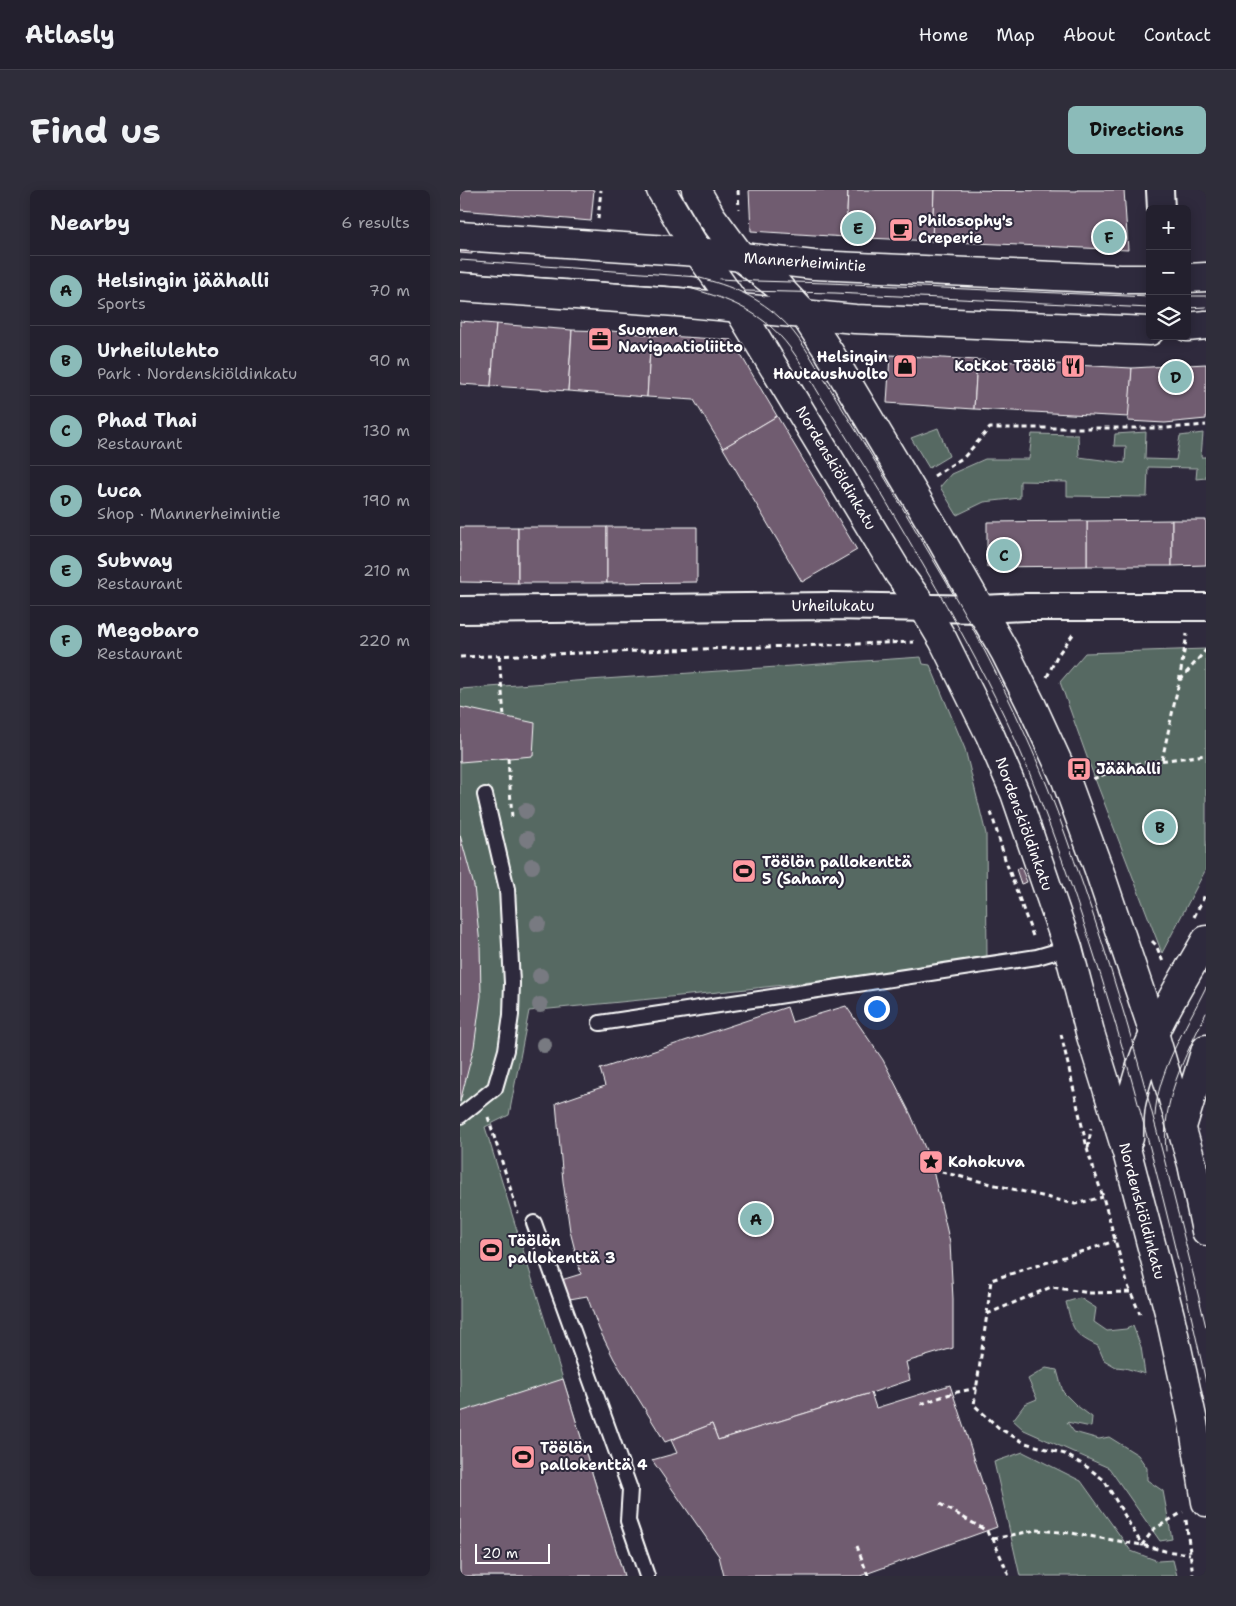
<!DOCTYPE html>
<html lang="en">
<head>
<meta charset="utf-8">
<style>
  body { margin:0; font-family:"Shantell Sans",sans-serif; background:#2f2d3a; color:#f1f3f6 }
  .controls { position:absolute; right:15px; top:15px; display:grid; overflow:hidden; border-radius:8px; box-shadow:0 2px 12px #0003 }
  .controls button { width:45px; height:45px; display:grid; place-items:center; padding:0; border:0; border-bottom:1px solid #403e4a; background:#23202e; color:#f1f3f6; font:25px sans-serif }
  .scale { position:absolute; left:15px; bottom:12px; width:75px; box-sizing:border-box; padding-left:5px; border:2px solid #fff; border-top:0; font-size:14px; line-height:18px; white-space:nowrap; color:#fff; -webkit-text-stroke:4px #2f2a3d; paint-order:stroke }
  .you { position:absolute; left:416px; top:818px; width:18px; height:18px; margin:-12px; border:4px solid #fff; border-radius:50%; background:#1a73e8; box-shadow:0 0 0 8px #1a73e833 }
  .badge { display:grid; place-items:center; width:32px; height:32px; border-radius:50%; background:#8bbbb9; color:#111; font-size:16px; font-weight:700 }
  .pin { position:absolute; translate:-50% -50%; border:2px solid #fff; box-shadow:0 1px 5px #0006 }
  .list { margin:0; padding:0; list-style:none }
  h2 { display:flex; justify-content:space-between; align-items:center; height:65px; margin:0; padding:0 20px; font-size:21px }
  h2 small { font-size:16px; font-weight:400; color:#a3a3aa }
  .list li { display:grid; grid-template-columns:32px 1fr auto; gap:15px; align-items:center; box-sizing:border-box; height:70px; padding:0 20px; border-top:1px solid #403e4a }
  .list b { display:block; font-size:19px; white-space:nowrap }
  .list p { margin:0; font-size:16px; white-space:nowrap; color:#a3a3aa }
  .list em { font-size:16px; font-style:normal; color:#a3a3aa }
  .icon { flex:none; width:28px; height:28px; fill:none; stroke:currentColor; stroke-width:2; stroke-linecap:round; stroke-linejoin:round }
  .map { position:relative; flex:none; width:746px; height:1386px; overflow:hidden; border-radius:8px }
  header { display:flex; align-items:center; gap:30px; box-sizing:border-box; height:70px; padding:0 25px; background:#23202e; border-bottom:1px solid #403e4a }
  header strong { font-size:24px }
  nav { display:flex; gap:28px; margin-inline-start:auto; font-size:18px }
  .intro { display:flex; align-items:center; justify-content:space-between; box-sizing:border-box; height:120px; padding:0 30px }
  h1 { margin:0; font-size:35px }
  .button { padding:12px 22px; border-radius:8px; background:#8bbbb9; color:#111; font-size:18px; font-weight:700 }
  main { display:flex; gap:30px; padding:0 30px }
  aside { flex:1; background:#23202e; border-radius:8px; box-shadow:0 2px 12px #0003 }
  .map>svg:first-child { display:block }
  .green { fill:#566962; stroke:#aab4b0 }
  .building { fill:#705b70; stroke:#fff }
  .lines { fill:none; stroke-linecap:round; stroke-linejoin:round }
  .lane-casing { stroke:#fff; stroke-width:18 }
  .street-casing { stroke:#fff; stroke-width:30 }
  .primary-casing { stroke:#fff; stroke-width:31 }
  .path { stroke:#fff; stroke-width:3; stroke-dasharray:5 4; stroke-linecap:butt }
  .lane { stroke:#2f2a3d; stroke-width:14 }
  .street { stroke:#2f2a3d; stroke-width:26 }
  .primary { stroke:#2f2a3d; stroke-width:28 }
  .tram { stroke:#fff; stroke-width:1 }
  .tree { fill:#787a81 }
  .labels { text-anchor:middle; stroke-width:4; stroke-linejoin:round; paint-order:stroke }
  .poi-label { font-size:15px; font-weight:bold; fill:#fff; stroke:#2f2a3d; text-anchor:start }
  .street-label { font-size:15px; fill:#fff; stroke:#2f2a3d }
</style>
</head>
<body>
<header>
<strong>Atlasly</strong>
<nav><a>Home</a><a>Map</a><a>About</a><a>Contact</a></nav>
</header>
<div class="intro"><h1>Find us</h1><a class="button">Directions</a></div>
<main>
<aside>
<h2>Nearby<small>6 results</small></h2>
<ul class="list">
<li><span class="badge">A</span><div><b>Helsingin jäähalli</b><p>Sports</p></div><em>70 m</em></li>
<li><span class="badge">B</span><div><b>Urheilulehto</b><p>Park · Nordenskiöldinkatu</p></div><em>90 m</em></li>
<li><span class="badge">C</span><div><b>Phad Thai</b><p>Restaurant</p></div><em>130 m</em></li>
<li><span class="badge">D</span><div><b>Luca</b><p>Shop · Mannerheimintie</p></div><em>190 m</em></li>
<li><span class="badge">E</span><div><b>Subway</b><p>Restaurant</p></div><em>210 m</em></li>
<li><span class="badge">F</span><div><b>Megobaro</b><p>Restaurant</p></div><em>220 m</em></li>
</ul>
</aside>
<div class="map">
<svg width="746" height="1386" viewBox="0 0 746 1386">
  <rect width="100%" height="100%" fill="#2f2a3d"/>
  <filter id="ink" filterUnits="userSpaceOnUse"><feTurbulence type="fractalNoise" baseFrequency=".02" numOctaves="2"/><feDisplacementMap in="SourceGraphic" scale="10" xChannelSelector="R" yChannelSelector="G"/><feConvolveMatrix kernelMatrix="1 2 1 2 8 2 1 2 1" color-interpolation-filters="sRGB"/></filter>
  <g filter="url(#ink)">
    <g class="green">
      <polygon points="478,238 489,266 469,278 451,248"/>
      <polygon points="686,242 685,269 716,270 720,246 743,243 741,267 746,267 746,288 736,289 737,278 688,277 687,307 607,306 607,292 560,291 560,308 524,312 497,325 480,297 491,284 525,269 569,269 572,244 618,245 619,267 665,273 666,256 654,256 655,244"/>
      <polygon points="746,459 746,679 702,763 632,581 600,492 625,463"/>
      <path d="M 461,467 L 463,474 L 470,475 L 505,559 L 526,644 L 527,770 C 375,791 222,806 69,821 L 49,925 L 25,937 L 164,1386 L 0,1386 L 0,499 Z"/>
      <path d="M 620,1108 L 636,1118 L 634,1132 L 647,1141 L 666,1139 L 673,1136 L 681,1157 L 685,1184 L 665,1178 L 656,1177 L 644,1170 L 638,1156 C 612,1144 613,1139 606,1112 Z"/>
      <polygon points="586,1178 597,1180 603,1202 616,1215 632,1227 631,1237 607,1232 614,1242 639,1249 649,1247 678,1265 687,1278 687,1290 703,1301 712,1349 700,1351 649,1278 564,1240 553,1230 565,1214 577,1209 568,1189"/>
      <polygon points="563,1262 621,1291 671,1361 698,1371 713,1370 717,1386 560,1386 534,1272"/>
    </g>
    <g class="building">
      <polygon points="0,0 134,0 131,31 0,20"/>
      <polygon points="289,0 388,0 386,47 291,41"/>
      <polygon points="388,0 474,0 472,51 386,47"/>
      <polygon points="474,0 617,1 617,0 664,0 668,60 472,51"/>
      <polygon points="0,59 12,59 12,64 0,63"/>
      <polygon points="0,131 36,134 31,196 0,194"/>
      <polygon points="36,134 112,140 108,201 31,196"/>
      <polygon points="112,140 151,141 191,145 187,207 108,201"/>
      <polygon points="191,145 272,150 317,226 263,258 234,210 187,207"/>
      <polygon points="430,165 517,170 514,219 427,213"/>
      <polygon points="517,170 672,178 669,227 514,219"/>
      <polygon points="746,174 746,229 705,233 668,231 672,178"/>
      <polygon points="317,226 397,360 342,392 263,258"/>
      <polygon points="712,330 712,376 627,376 627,331"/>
      <polygon points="712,330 746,330 746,375 712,376"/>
      <polygon points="627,331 627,376 527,377 527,332"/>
      <polygon points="0,337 58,337 58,393 0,392"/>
      <rect x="58" y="337" width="89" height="56"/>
      <polygon points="147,337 237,337 237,392 147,393"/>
      <polygon points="0,517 75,533 73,566 0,572"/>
      <polygon points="0,645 14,696 20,755 21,806 14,857 0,912"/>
      <polygon points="561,677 567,692 561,694 556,679"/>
      <polygon points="386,816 423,870 451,925 471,972 490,1053 493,1109 493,1158 446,1172 450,1190 411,1203 258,1250 252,1234 205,1252 154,1169 139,1139 127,1106 104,1110 98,1091 121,1084 110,1041 103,991 96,913 145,896 140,879 327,817 332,832"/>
      <polygon points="103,1189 164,1386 0,1386 0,1222"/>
      <polygon points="490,1195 537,1337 400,1386 264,1386 259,1366 192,1270 217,1263 211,1250 252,1234 258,1250 411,1203 416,1218"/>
    </g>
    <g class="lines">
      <defs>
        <g id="lane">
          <polyline points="140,833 577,767 608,758"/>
          <polyline points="0,926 35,898 46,860 51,825 52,793 47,699 25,605"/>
          <polyline points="74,1033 170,1299 168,1331 187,1386"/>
        </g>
        <g id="street">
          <polyline points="700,0 701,19"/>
          <polyline points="0,420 371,416 521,419 566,417 746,417"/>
        </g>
        <g id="primary">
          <polyline points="201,0 238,62 278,118 439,384 464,418 483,450 530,545 555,603 608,758 631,846 668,966 710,1126 732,1227 746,1312"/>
          <polyline points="236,0 251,26 282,68 318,96 324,103 344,124 369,162 479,346 545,462 572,516 606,590 639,680 694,843 732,974 746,1041"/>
          <polyline points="0,46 238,62 354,75 661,89 690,89"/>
          <polyline points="727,88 746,87"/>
          <polyline points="0,97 217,112 395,129 690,141"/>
          <polyline points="727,137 746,135"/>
          <polyline points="722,937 746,859"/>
          <path d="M 669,948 C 669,937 669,925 671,914 C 682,853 716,802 746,750"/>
        </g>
      </defs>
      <use href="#lane" class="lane-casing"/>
      <use href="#street" class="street-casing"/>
      <use href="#primary" class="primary-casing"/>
      <g class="path">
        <polyline points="278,0 279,19"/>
        <polyline points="138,29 141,0"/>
        <polyline points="474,286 504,267 530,238 707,238 746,235"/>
        <polyline points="39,466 44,526"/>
        <polyline points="0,467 454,452"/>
        <polyline points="587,487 597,466 614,443"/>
        <polyline points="720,490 746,460"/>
        <polyline points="48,568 52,628"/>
        <polyline points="702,570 719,492 727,444"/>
        <polyline points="633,589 667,575 746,565"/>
        <polyline points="531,622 545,669 574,749"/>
        <polyline points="734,727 746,703"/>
        <polyline points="692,751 696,755 703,772"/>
        <polyline points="601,844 628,962 643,1007 668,1096 680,1124"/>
        <polyline points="28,927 58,1023"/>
        <polyline points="628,958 631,939"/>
        <polyline points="473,980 615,1014 643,1007"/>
        <polyline points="670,1102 630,1103 591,1097 527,1124 514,1215 539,1238 565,1253 605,1264 627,1277 644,1290 682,1355 694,1339 723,1322"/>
        <polyline points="527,1124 531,1090 655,1051"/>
        <polyline points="461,1214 493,1203 517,1198"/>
        <polyline points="480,1314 527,1341 529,1346 533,1349 549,1386"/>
        <polyline points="726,1330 733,1386"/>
        <polyline points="533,1349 576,1340 611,1343 682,1355 705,1361 730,1364"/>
        <polyline points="397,1356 408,1386"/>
      </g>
      <use href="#lane" class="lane"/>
      <use href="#street" class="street"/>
      <use href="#primary" class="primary"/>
      <g class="tram">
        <polyline points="0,70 238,87"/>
        <polyline points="0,82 233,98"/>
        <path d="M 232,86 C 265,94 294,104 319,127 C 340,145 353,172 368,195 C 389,230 411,264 431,298 C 460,349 492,399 519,450 C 544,498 568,548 588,598 C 601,630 611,662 623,695 C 673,840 710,988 746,1137"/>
        <polyline points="260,89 296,91 368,93 690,107"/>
        <path d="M 226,97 C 257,106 284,114 310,136 C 332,155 346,182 361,207 C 382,240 403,274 424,308 C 479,402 538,500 577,602 C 651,793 702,993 746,1192"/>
        <polyline points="285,101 375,103 690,118"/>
        <polyline points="727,106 746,106"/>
        <polyline points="727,118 746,117"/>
        <path d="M 695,926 C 697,882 727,836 746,797"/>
        <path d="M 706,961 C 701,910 725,867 746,823"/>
      </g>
    </g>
    <g class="tree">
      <circle cx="66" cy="621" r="8"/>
      <circle cx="67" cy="649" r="8"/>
      <circle cx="72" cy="676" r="8"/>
      <circle cx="78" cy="734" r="8"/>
      <circle cx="80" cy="786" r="8"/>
      <circle cx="80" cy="815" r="8"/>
      <circle cx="84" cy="855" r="8"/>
    </g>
  </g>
  <defs>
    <symbol id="cafe-square" viewBox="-11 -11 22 22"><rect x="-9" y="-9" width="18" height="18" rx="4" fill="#ff9aa2" stroke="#2f2a3d"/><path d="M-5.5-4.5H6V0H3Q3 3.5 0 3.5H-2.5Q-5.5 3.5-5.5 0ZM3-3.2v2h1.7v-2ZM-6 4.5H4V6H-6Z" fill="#111"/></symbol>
    <symbol id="office-square" viewBox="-11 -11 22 22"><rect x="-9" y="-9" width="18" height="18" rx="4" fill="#ff9aa2" stroke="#2f2a3d"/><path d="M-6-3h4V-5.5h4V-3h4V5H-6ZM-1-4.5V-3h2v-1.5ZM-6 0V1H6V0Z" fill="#111"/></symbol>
    <symbol id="shop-square" viewBox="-11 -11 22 22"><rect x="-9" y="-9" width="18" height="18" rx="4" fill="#ff9aa2" stroke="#2f2a3d"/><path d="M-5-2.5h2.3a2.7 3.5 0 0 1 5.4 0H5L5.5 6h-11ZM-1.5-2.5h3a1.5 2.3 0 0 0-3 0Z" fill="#111"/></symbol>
    <symbol id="restaurant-square" viewBox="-11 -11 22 22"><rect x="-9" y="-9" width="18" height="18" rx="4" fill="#ff9aa2" stroke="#2f2a3d"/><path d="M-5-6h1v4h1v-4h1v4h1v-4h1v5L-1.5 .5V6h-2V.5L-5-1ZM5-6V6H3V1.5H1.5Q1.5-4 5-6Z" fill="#111"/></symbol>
    <symbol id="bus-square" viewBox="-11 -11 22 22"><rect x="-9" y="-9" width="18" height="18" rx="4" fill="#ff9aa2" stroke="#2f2a3d"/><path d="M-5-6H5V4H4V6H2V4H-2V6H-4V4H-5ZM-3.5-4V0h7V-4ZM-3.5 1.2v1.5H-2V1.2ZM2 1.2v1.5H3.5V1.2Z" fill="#111"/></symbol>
    <symbol id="stadium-square" viewBox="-11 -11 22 22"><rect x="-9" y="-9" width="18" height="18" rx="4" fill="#ff9aa2" stroke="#2f2a3d"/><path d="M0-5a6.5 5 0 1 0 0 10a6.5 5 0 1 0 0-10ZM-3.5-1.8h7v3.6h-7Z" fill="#111"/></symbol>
    <symbol id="sight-square" viewBox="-11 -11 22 22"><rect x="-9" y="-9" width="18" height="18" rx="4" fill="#ff9aa2" stroke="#2f2a3d"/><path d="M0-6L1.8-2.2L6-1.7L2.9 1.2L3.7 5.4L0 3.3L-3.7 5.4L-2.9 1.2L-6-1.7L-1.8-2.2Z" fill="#111"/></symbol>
  </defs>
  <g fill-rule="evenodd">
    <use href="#cafe-square" x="427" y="26" width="28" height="28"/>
    <use href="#office-square" x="126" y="135" width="28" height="28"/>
    <use href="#shop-square" x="431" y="162" width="28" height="28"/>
    <use href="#restaurant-square" x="599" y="162" width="28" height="28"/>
    <use href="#bus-square" x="605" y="565" width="28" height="28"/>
    <use href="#stadium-square" x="270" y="667" width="28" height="28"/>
    <use href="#sight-square" x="457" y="958" width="28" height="28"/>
    <use href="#stadium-square" x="17" y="1046" width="28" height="28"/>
    <use href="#stadium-square" x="49" y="1253" width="28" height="28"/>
  </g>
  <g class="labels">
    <g class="poi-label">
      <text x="458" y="36">Philosophy's<tspan x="458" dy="17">Creperie</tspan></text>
      <text x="158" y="145">Suomen<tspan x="158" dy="17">Navigaatioliitto</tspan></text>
      <text x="428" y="172" text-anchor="end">Helsingin<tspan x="428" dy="17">Hautaushuolto</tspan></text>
      <text x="596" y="181" text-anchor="end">KotKot Töölö</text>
      <text x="636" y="584">Jäähalli</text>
      <text x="302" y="677">Töölön pallokenttä<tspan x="302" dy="17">5 (Sahara)</tspan></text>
      <text x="488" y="977">Kohokuva</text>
      <text x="48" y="1056">Töölön<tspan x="48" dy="17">pallokenttä 3</tspan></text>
      <text x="80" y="1263">Töölön<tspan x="80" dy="17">pallokenttä 4</tspan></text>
    </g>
    <g class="street-label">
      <text transform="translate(345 72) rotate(4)" y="5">Mannerheimintie</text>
      <text transform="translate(376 278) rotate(59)" y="5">Nordenskiöldinkatu</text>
      <text x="373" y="421">Urheilukatu</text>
      <text transform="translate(564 634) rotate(70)" y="5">Nordenskiöldinkatu</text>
      <text transform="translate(682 1021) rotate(75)" y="5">Nordenskiöldinkatu</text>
    </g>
  </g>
</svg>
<div class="controls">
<button>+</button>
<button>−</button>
<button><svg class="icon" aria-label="layers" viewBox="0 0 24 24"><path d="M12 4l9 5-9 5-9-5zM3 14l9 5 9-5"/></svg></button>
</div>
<div class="scale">20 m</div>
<div class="you"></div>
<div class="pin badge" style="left:296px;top:1029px">A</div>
<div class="pin badge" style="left:700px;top:637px">B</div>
<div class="pin badge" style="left:544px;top:365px">C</div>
<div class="pin badge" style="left:716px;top:187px">D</div>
<div class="pin badge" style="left:398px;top:38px">E</div>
<div class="pin badge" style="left:649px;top:47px">F</div>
</div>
</main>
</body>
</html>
